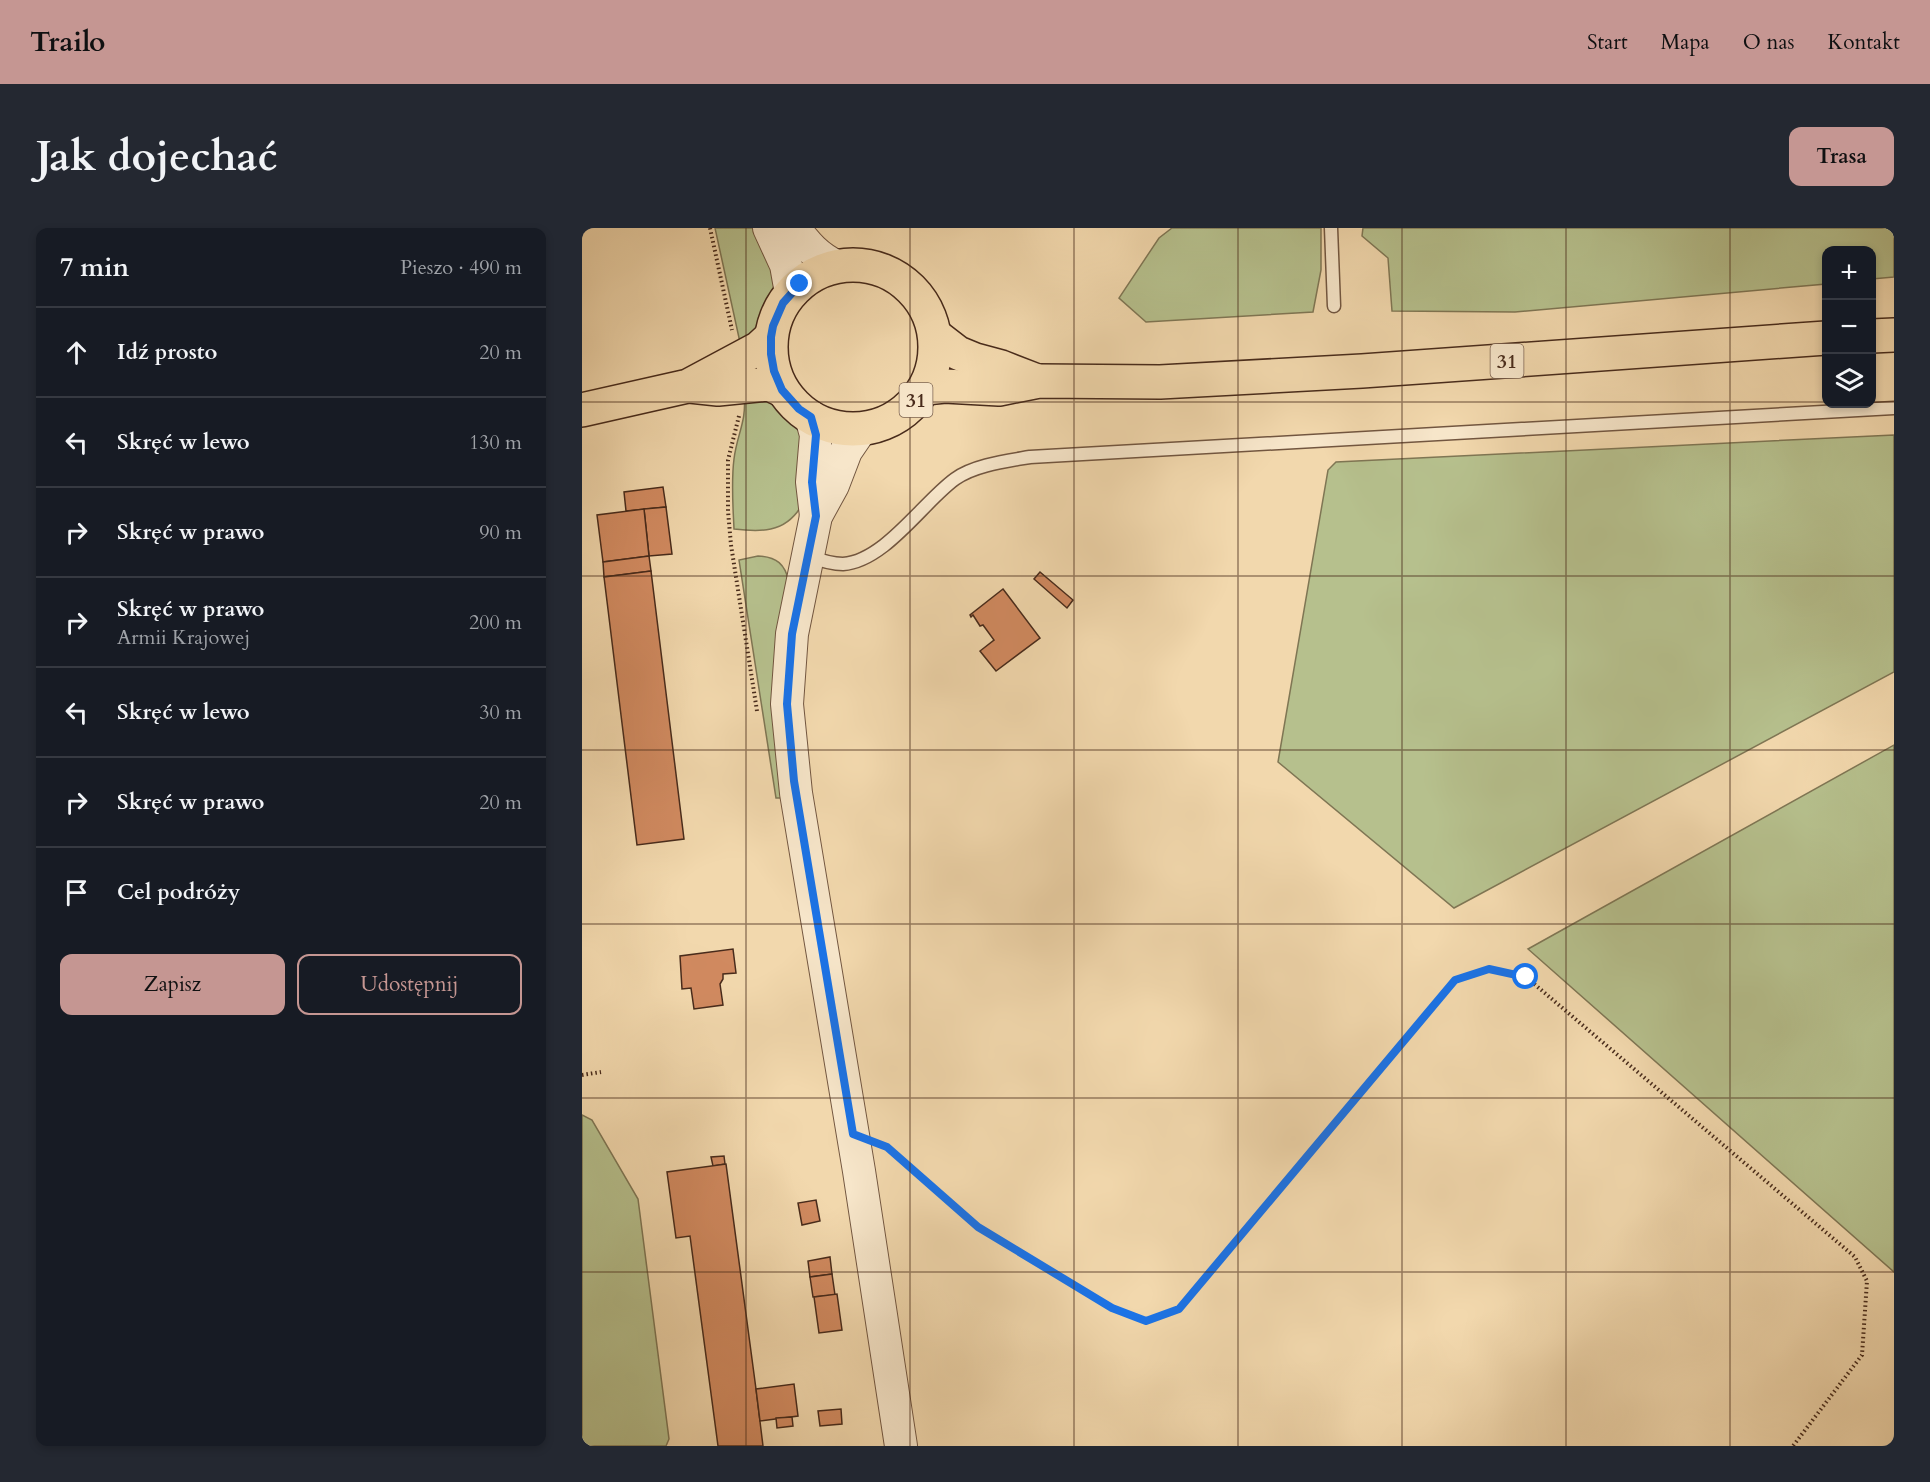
<!DOCTYPE html>
<html lang="pl">
<head>
<meta charset="utf-8">
<style>
  body { margin:0; font-family:Cardo,serif; background:#242831; color:#f1f3f6 }
  .controls { position:absolute; right:18px; top:18px; display:grid; overflow:hidden; border-radius:12px; box-shadow:0 3px 9px #0003 }
  .controls button { width:54px; height:54px; display:grid; place-items:center; padding:0; border:0; border-bottom:2px solid #363941; background:#171b24; color:#f1f3f6; font:30px sans-serif }
  .stop { position:absolute; width:18px; height:18px; margin:-14px; border:4px solid #1a73e8; border-radius:50%; background:#fff }
  .stop.end { background:#1a73e8; border-color:#fff; box-shadow:0 2px 6px #0008 }
  .list { margin:0; padding:0; list-style:none }
  h2 { display:flex; justify-content:space-between; align-items:center; height:78px; margin:0; padding:0 24px; font-size:26px }
  h2 small { font-size:20px; font-weight:400; color:#9ea1a6 }
  .list li { display:grid; grid-template-columns:39px 1fr auto; gap:18px; align-items:center; box-sizing:border-box; height:90px; padding:0 24px; border-top:2px solid #363941 }
  .list b { display:block; font-size:22px; white-space:nowrap }
  .list p { margin:0; font-size:20px; white-space:nowrap; color:#9ea1a6 }
  .list em { font-size:20px; font-style:normal; color:#9ea1a6 }
  .actions { display:flex; gap:12px; padding:18px 24px }
  .actions a { flex:1; padding:14px 0; border:2px solid #c59692; border-radius:12px; text-align:center; font-size:21px; color:#c59692 }
  .actions .main { background:#c59692; color:#111 }
  .icon { flex:none; width:33px; height:33px; fill:none; stroke:currentColor; stroke-width:2; stroke-linecap:round; stroke-linejoin:round }
  .map { position:relative; flex:none; width:1312px; height:1218px; overflow:hidden; border-radius:12px }
  header { display:flex; align-items:center; gap:36px; box-sizing:border-box; height:84px; padding:0 30px; background:#c59692; color:#111 }
  header strong { font-size:28px }
  nav { display:flex; gap:33px; margin-inline-start:auto; font-size:21px }
  .intro { display:flex; align-items:center; justify-content:space-between; box-sizing:border-box; height:144px; padding:0 36px }
  h1 { margin:0; font-size:42px }
  .button { padding:15px 27px; border-radius:12px; background:#c59692; color:#111; font-size:21px; font-weight:700 }
  main { display:flex; gap:36px; padding:0 36px }
  aside { flex:1; background:#171b24; border-radius:12px; box-shadow:0 3px 9px #0003 }
  .map>svg:first-child { display:block }
  .green { fill:#b6c08d; stroke:#7f7654; stroke-width:1.5 }
  .building { fill:#d18a60; stroke:#482b1b; stroke-width:1.5 }
  .lines { fill:none; stroke-linecap:round; stroke-linejoin:round }
  .service-casing { stroke:#725640; stroke-width:15 }
  .tertiary-casing { stroke:#725640; stroke-width:34 }
  .primary-casing { stroke:#482b1b; stroke-width:36 }
  .path { stroke:#482b1b; stroke-width:4; stroke-dasharray:1.5 3; stroke-linecap:butt }
  .service { stroke:#f7e6ca; stroke-width:12 }
  .tertiary { stroke:#f7e6ca; stroke-width:32 }
  .primary { stroke:#f2d8ad; stroke-width:33 }
  .route { stroke:#1a73e8; stroke-width:8 }
  .grid { fill:none; stroke:#482b1b; stroke-width:1.5; stroke-opacity:0.55 }
  .labels { text-anchor:middle; stroke-width:5; stroke-linejoin:round; paint-order:stroke }
  .shield { fill:#f7e6ca; stroke:#7c6350; stroke-width:1.5 }
  .shield-label { font-size:20px; font-weight:bold; fill:#482b1b }
</style>
</head>
<body>
<header>
<strong>Trailo</strong>
<nav><a>Start</a><a>Mapa</a><a>O nas</a><a>Kontakt</a></nav>
</header>
<div class="intro"><h1>Jak dojechać</h1><a class="button">Trasa</a></div>
<main>
<aside>
<h2>7 min<small>Pieszo · 490 m</small></h2>
<ul class="list">
<li><svg class="icon" aria-label="ahead" viewBox="0 0 24 24"><path d="M12 20V5M6 11l6-6 6 6"/></svg><div><b>Idź prosto</b></div><em>20 m</em></li>
<li><svg class="icon" aria-label="left" viewBox="0 0 24 24"><path d="M17 20v-9H6M10 6l-5 5 5 5"/></svg><div><b>Skręć w lewo</b></div><em>130 m</em></li>
<li><svg class="icon" aria-label="right" viewBox="0 0 24 24"><path d="M7 20v-9h11M14 6l5 5-5 5"/></svg><div><b>Skręć w prawo</b></div><em>90 m</em></li>
<li><svg class="icon" aria-label="right" viewBox="0 0 24 24"><path d="M7 20v-9h11M14 6l5 5-5 5"/></svg><div><b>Skręć w prawo</b><p>Armii Krajowej</p></div><em>200 m</em></li>
<li><svg class="icon" aria-label="left" viewBox="0 0 24 24"><path d="M17 20v-9H6M10 6l-5 5 5 5"/></svg><div><b>Skręć w lewo</b></div><em>30 m</em></li>
<li><svg class="icon" aria-label="right" viewBox="0 0 24 24"><path d="M7 20v-9h11M14 6l5 5-5 5"/></svg><div><b>Skręć w prawo</b></div><em>20 m</em></li>
<li><svg class="icon" aria-label="arrive" viewBox="0 0 24 24"><path d="M6 21V4h12l-3 4 3 4H6"/></svg><div><b>Cel podróży</b></div></li>
</ul>
<div class="actions"><a class="main">Zapisz</a><a>Udostępnij</a></div>
</aside>
<div class="map">
<svg width="1312" height="1218" viewBox="0 0 1312 1218">
  <rect width="100%" height="100%" fill="#f2d8ad"/>
  <filter id="stains"><feTurbulence type="fractalNoise" baseFrequency=".00333" numOctaves="4"/><feColorMatrix values="0 0 0 0 .2 0 0 0 0 .09 0 0 0 0 .02 0 0 0 .5 -.17"/></filter>
  <radialGradient id="worn" r=".72"><stop offset=".6" stop-color="#630" stop-opacity="0"/><stop offset="1" stop-color="#630" stop-opacity=".3"/></radialGradient>
  <g class="green">
    <polygon points="133,0 176,0 190,27 194,64 178,101 159,119"/>
    <polygon points="590,0 739,0 739,42 731,84 564,94 537,70 577,10"/>
    <polygon points="781,0 1312,0 1312,49 1290,51 1290,22 1244,22 1244,56 933,84 810,83 806,30 780,8"/>
    <path d="M 162,167 L 190,173 L 206,185 L 218,200 L 218,280 C 202,305 178,304 152,301 C 151,278 149,254 152,231 C 155,206 165,193 162,167 Z"/>
    <polygon points="1312,207 1312,444 872,680 696,534 746,242 754,234"/>
    <path d="M 176,328 C 195,329 203,336 207,354 L 200,570 L 194,570 L 157,332 Z"/>
    <polygon points="1312,517 1312,1044 946,721"/>
    <polygon points="0,887 10,892 56,971 87,1211 84,1218 0,1218"/>
  </g>
  <g class="building">
    <polygon points="81,259 84,279 44,283 42,264"/>
    <polygon points="84,279 90,326 67,328 62,281"/>
    <polygon points="62,281 67,328 21,334 15,287"/>
    <polygon points="67,328 69,343 22,349 21,334"/>
    <polygon points="69,343 102,611 55,617 22,349"/>
    <polygon points="458,344 491,372 485,380 452,351"/>
    <polygon points="421,361 458,410 414,443 398,423 412,412 401,397 398,398 391,387 389,389 388,387"/>
    <polygon points="151,721 154,745 141,746 141,751 138,756 141,777 112,781 109,760 100,761 98,728"/>
    <polygon points="142,928 143,936 131,938 129,929"/>
    <polygon points="144,936 174,1161 181,1218 136,1218 108,1008 94,1010 85,944"/>
    <polygon points="234,972 238,993 220,997 216,975"/>
    <polygon points="248,1029 250,1046 228,1049 226,1033"/>
    <polygon points="250,1046 253,1067 231,1069 228,1049"/>
    <polygon points="255,1066 260,1102 237,1105 232,1069"/>
    <polygon points="212,1156 216,1188 178,1193 174,1161"/>
    <polygon points="259,1181 260,1196 238,1198 236,1183"/>
    <polygon points="210,1189 211,1198 195,1200 194,1190"/>
  </g>
  <g class="lines">
    <defs>
      <g id="service">
        <polyline points="749,0 752,78"/>
        <path d="M 226,328 C 237,332 249,336 261,336 C 303,333 341,274 373,251 C 392,237 425,233 448,229 L 1312,180"/>
      </g>
      <g id="tertiary">
        <polyline points="187,0 204,37 209,65"/>
        <path d="M 212,0 C 225,17 235,29 254,38"/>
        <polyline points="229,189 234,207 230,254 234,288"/>
        <polyline points="279,201 264,223 251,257 234,288 210,406 205,476 214,565 277,943 319,1218"/>
      </g>
      <g id="primary">
        <circle cx="271" cy="119" r="82"/>
        <polyline points="354,108 376,125 393,132 419,139 455,153"/>
        <polyline points="1290,108 1312,107"/>
        <polyline points="108,158 136,161 187,156 200,162"/>
        <polyline points="343,160 363,158 417,161 457,153 578,154 780,143 1244,110"/>
        <polyline points="0,182 106,158 177,120 189,109"/>
      </g>
    </defs>
    <use href="#service" class="service-casing"/>
    <use href="#tertiary" class="tertiary-casing"/>
    <use href="#primary" class="primary-casing"/>
    <g class="path">
      <polyline points="128,0 150,102"/>
      <polyline points="1310,0 1312,2"/>
      <polyline points="157,188 146,232 146,283 149,317 175,483"/>
      <polyline points="0,847 19,844"/>
      <polyline points="300,917 305,919 396,999 530,1080 564,1093 597,1081 873,752 907,741 944,749 1273,1029 1285,1053 1280,1127 1211,1218"/>
    </g>
    <use href="#service" class="service"/>
    <use href="#tertiary" class="tertiary"/>
    <use href="#primary" class="primary"/>
  </g>
  <g class="lines">
    <polyline class="route" points="218,56 201,75 191,98 189,109 189,126 192,143 200,162 217,181 229,189 234,207 230,254 234,288 210,406 205,476 212,553 271,906 305,919 396,999 530,1080 564,1093 597,1081 873,752 907,741 944,749"/>
  </g>
  <path class="grid" d="M 164,0 L 164,1218M 328,0 L 328,1218M 492,0 L 492,1218M 656,0 L 656,1218M 820,0 L 820,1218M 984,0 L 984,1218M 1148,0 L 1148,1218M 0,174 L 1244,174M 1290,174 L 1312,174M 0,348 L 1312,348M 0,522 L 1312,522M 0,696 L 1312,696M 0,870 L 1312,870M 0,1044 L 1312,1044"/>
  <g class="labels">
    <g class="shield">
      <rect x="908.5" y="116" width="33" height="34" rx="4.5"/>
      <rect x="317.5" y="155" width="33" height="34" rx="4.5"/>
    </g>
    <g class="shield-label">
      <text x="925" y="140">31</text>
      <text x="334" y="179">31</text>
    </g>
  </g>
  <rect width="100%" height="100%" filter="url(#stains)"/>
  <rect width="100%" height="100%" fill="url(#worn)"/>
</svg>
<div class="controls">
<button>+</button>
<button>−</button>
<button><svg class="icon" aria-label="layers" viewBox="0 0 24 24"><path d="M12 4l9 5-9 5-9-5zM3 14l9 5 9-5"/></svg></button>
</div>
<div class="stop" style="left:944px;top:749px"></div>
<div class="stop end" style="left:218px;top:56px"></div>
</div>
</main>
</body>
</html>
